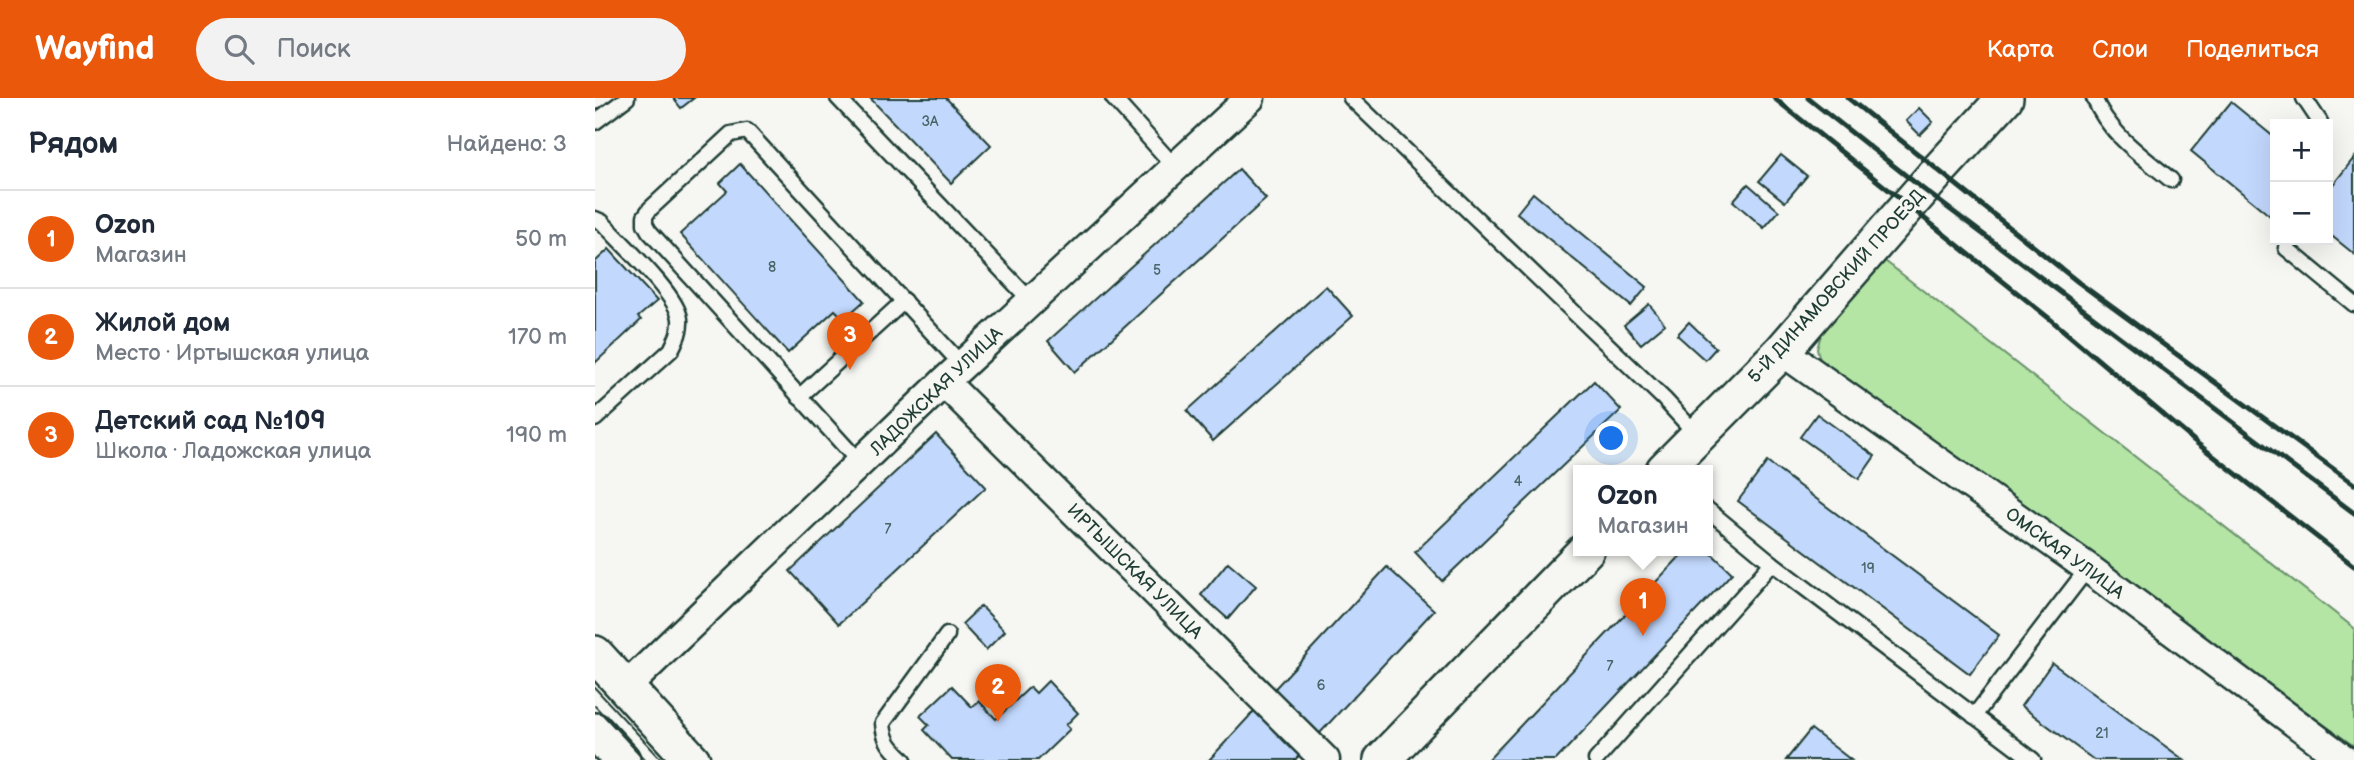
<!DOCTYPE html>
<html lang="ru">
<head>
<meta charset="utf-8">
<style>
  body { margin:0; font-family:"Balsamiq Sans",sans-serif; background:#f2f2f3; color:#1f2937 }
  .controls { position:absolute; right:21px; top:21px; display:grid; overflow:hidden; border-radius:0px; box-shadow:0 7px 28px #0002 }
  .controls button { width:63px; height:63px; display:grid; place-items:center; padding:0; border:0; border-bottom:2px solid #e0e1e3; background:#fff; color:#1f2937; font:35px sans-serif }
  .you { position:absolute; left:1017px; top:341px; width:24px; height:24px; margin:-18px; border:5px solid #fff; border-radius:50%; background:#1a73e8; box-shadow:0 0 0 10px #1a73e833 }
  .badge { display:grid; place-items:center; width:46px; height:46px; border-radius:50%; background:#ea580c; color:#fff; font-size:23px; font-weight:700 }
  .pin { position:absolute; translate:-50% -58px; filter:drop-shadow(0 2px 4px #0008) }
  .pin::after { content:''; position:absolute; top:37px; width:24px; height:21px; background:inherit; clip-path:polygon(0 0,100% 0,50% 100%) }
  .popup { position:absolute; left:978px; top:367px; width:140px; height:91px; box-sizing:border-box; display:grid; place-content:center; border-radius:0px; background:#fff; filter:drop-shadow(0 2px 5px #0005); font-size:23px; white-space:nowrap; color:#747a83 }
  .popup b { font-size:26px; color:#1f2937 }
  .popup::after { content:''; position:absolute; left:50%; top:100%; margin-left:-14px; border:14px solid transparent; border-top-color:#fff }
  .list { margin:0; padding:0; list-style:none }
  h2 { display:flex; justify-content:space-between; align-items:center; height:91px; margin:0; padding:0 28px; font-size:30px }
  h2 small { font-size:23px; font-weight:400; color:#747a83 }
  .list li { display:grid; grid-template-columns:46px 1fr auto; gap:21px; align-items:center; box-sizing:border-box; height:98px; padding:0 28px; border-top:2px solid #e0e1e3 }
  .list b { display:block; font-size:26px; white-space:nowrap }
  .list p { margin:0; font-size:23px; white-space:nowrap; color:#747a83 }
  .list em { font-size:23px; font-style:normal; color:#747a83 }
  .icon { flex:none; width:38px; height:38px; fill:none; stroke:currentColor; stroke-width:2; stroke-linecap:round; stroke-linejoin:round }
  .map { position:relative; flex:none; width:1759px; height:662px; overflow:hidden }
  header { display:flex; align-items:center; gap:42px; box-sizing:border-box; height:98px; padding:0 35px; background:#ea580c; color:#fff }
  header strong { font-size:33px }
  nav { display:flex; gap:38px; margin-inline-start:auto; font-size:24px }
  .search { width:490px; height:63px; background:#f2f2f3; display:flex; align-items:center; gap:18px; box-sizing:border-box; padding:0 24px; border-radius:38px; color:#747a83; font-size:26px }
  main { display:flex }
  aside { flex:1; background:#fff }
  .map>svg:first-child { display:block }
  .green { fill:#b4e5a5; stroke:#6a916c; stroke-width:2 }
  .building { fill:#c2d8fd; stroke:#1f3d34; stroke-width:2 }
  .lines { fill:none; stroke-linecap:round; stroke-linejoin:round }
  .service-casing { stroke:#1f3d34; stroke-width:19 }
  .minor-casing { stroke:#1f3d34; stroke-width:33 }
  .tertiary-casing { stroke:#1f3d34; stroke-width:40 }
  .service { stroke:#f6f6f2; stroke-width:14 }
  .minor { stroke:#f6f6f2; stroke-width:28 }
  .tertiary { stroke:#f6f6f2; stroke-width:35 }
  .tram { stroke:#1f3d34; stroke-width:2 }
  .rail { stroke:#1f3d34; stroke-width:5 }
  .labels { text-anchor:middle; stroke-width:7; stroke-linejoin:round; paint-order:stroke }
  .number-label { font-size:14px; fill:#486466 }
  .street-label { font-size:18px; fill:#1f3d34; stroke:#f6f6f2 }
</style>
</head>
<body>
<header>
<strong>Wayfind</strong>
<div class="search"><svg class="icon" aria-label="search" viewBox="0 0 24 24"><circle cx="10" cy="10" r="6"/><path d="M15 15l6 6"/></svg>Поиск</div>
<nav><a>Карта</a><a>Слои</a><a>Поделиться</a></nav>
</header>
<main>
<aside>
<h2>Рядом<small>Найдено: 3</small></h2>
<ul class="list">
<li><span class="badge">1</span><div><b>Ozon</b><p>Магазин</p></div><em>50 m</em></li>
<li><span class="badge">2</span><div><b>Жилой дом</b><p>Место · Иртышская улица</p></div><em>170 m</em></li>
<li><span class="badge">3</span><div><b>Детский сад №109</b><p>Школа · Ладожская улица</p></div><em>190 m</em></li>
</ul>
</aside>
<div class="map">
<svg width="1759" height="662" viewBox="0 0 1759 662">
  <rect width="100%" height="100%" fill="#f6f6f2"/>
  <filter id="ink" filterUnits="userSpaceOnUse"><feTurbulence type="fractalNoise" baseFrequency=".0143" numOctaves="2"/><feDisplacementMap in="SourceGraphic" scale="14" xChannelSelector="R" yChannelSelector="G"/><feConvolveMatrix kernelMatrix="1 2 1 2 8 2 1 2 1" color-interpolation-filters="sRGB"/></filter>
  <g filter="url(#ink)">
    <polygon class="green" points="1290,163 1759,530 1759,648 1226,265 1222,251 1227,233"/>
    <g class="building">
      <polygon points="78,0 99,0 86,10"/>
      <polygon points="275,0 351,0 396,47 356,85"/>
      <polygon points="1636,4 1680,40 1680,122 1596,53"/>
      <polygon points="1324,10 1338,24 1325,37 1311,23"/>
      <polygon points="1186,57 1212,78 1190,104 1164,83"/>
      <polygon points="1759,60 1759,156 1733,135 1733,93"/>
      <polygon points="145,66 269,203 249,221 240,212 193,255 85,136 132,93 125,85"/>
      <polygon points="644,71 671,101 480,274 453,243"/>
      <polygon points="1153,86 1184,113 1169,130 1138,103"/>
      <polygon points="938,95 1052,189 1036,208 922,115"/>
      <polygon points="14,151 62,203 43,219 46,222 0,265 0,164"/>
      <polygon points="731,188 758,218 618,343 592,313"/>
      <polygon points="1054,206 1070,226 1046,246 1029,227"/>
      <polygon points="1094,224 1121,250 1110,262 1082,237"/>
      <polygon points="999,283 1026,312 847,483 820,454"/>
      <polygon points="1222,316 1280,358 1264,381 1205,339"/>
      <polygon points="341,336 391,389 244,526 195,473"/>
      <polygon points="1172,364 1404,537 1375,576 1143,403"/>
      <polygon points="1091,452 1113,452 1137,475 961,662 893,662"/>
      <polygon points="633,464 661,488 633,521 606,497"/>
      <polygon points="792,469 839,512 700,662 614,662"/>
      <polygon points="386,508 410,533 391,552 367,526"/>
      <polygon points="1457,565 1589,662 1499,662 1426,608"/>
      <polygon points="453,583 483,615 471,627 475,631 443,662 357,662 329,632 334,627 325,618 357,588 377,609 384,603 401,621 435,589 441,595"/>
      <polygon points="1216,631 1256,662 1191,662"/>
    </g>
    <g class="lines">
      <defs>
        <g id="service">
          <polyline points="243,0 436,203"/>
          <polyline points="518,0 579,68"/>
          <polyline points="756,0 1069,301 1103,338"/>
          <path d="M 1499,0 C 1514,36 1547,58 1576,82"/>
          <polyline points="1709,0 1725,24"/>
          <polyline points="0,24 32,0"/>
          <path d="M 0,121 L 7,124 C 25,144 83,197 85,221 C 86,233 81,242 76,252 L 0,321"/>
          <polyline points="1691,150 1759,206"/>
          <polyline points="204,299 309,203"/>
          <polyline points="265,365 54,133 50,126 50,118 55,111 136,36 152,33 367,267"/>
          <polyline points="1177,465 1438,662"/>
          <polyline points="1379,618 1493,470"/>
          <path d="M 309,662 C 296,650 289,643 288,625 L 352,537"/>
          <polyline points="1001,662 1177,465 1113,412"/>
        </g>
        <g id="minor">
          <polyline points="1187,253 1493,470 1750,662"/>
          <polyline points="349,284 730,662"/>
          <polyline points="31,589 349,284 655,0"/>
        </g>
        <g id="tertiary">
          <polyline points="1069,372 1187,253 1344,72 1410,0"/>
          <polyline points="0,556 97,662"/>
          <polyline points="0,633 27,662"/>
          <polyline points="787,662 991,452"/>
        </g>
      </defs>
      <use href="#service" class="service-casing"/>
      <use href="#minor" class="minor-casing"/>
      <use href="#tertiary" class="tertiary-casing"/>
      <use href="#service" class="service"/>
      <use href="#minor" class="minor"/>
      <use href="#tertiary" class="tertiary"/>
      <g class="tram">
        <polyline points="0,590 67,662"/>
        <polyline points="0,608 50,662"/>
      </g>
      <g class="rail">
        <polyline points="1179,0 1455,221 1603,346 1759,468"/>
        <polyline points="1213,0 1328,91 1759,415"/>
        <polyline points="1253,0 1483,184 1759,386"/>
      </g>
    </g>
  </g>
  <g class="labels">
    <g class="number-label">
      <text x="335" y="28">3А</text>
      <text x="177" y="174">8</text>
      <text x="562" y="177">5</text>
      <text x="923" y="388">4</text>
      <text x="293" y="436">7</text>
      <text x="1273" y="475">19</text>
      <text x="1015" y="573">7</text>
      <text x="726" y="592">6</text>
      <text x="1507" y="640">21</text>
    </g>
    <g class="street-label">
      <text transform="translate(1241 188) rotate(-48)" y="6">5-Й ДИНАМОВСКИЙ ПРОЕЗД</text>
      <text transform="translate(341 293) rotate(-44)" y="6">ЛАДОЖСКАЯ УЛИЦА</text>
      <text transform="translate(1470 455) rotate(36)" y="6">ОМСКАЯ УЛИЦА</text>
      <text transform="translate(540 473) rotate(45)" y="6">ИРТЫШСКАЯ УЛИЦА</text>
    </g>
  </g>
</svg>
<div class="controls">
<button>+</button>
<button>−</button>
</div>
<div class="you"></div>
<div class="pin badge" style="left:1048px;top:538px">1</div>
<div class="popup"><b>Ozon</b>Магазин</div>
<div class="pin badge" style="left:403px;top:624px">2</div>
<div class="pin badge" style="left:255px;top:272px">3</div>
</div>
</main>
</body>
</html>
